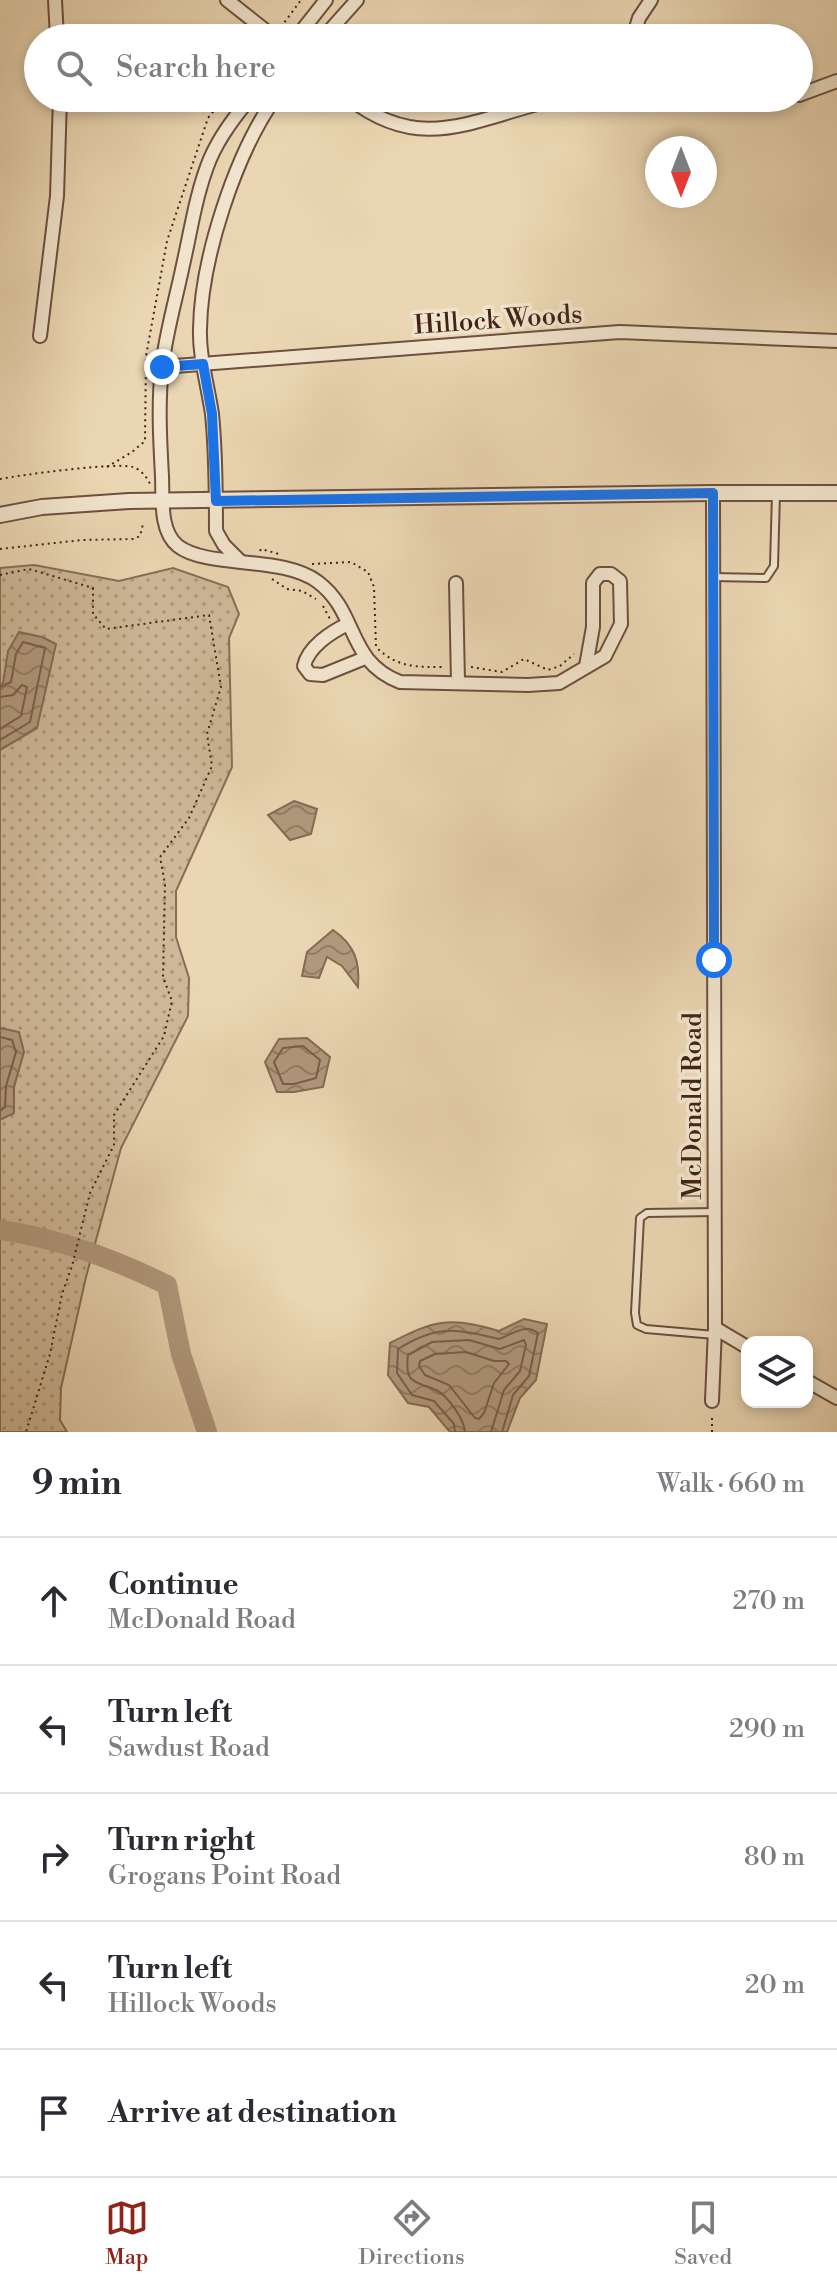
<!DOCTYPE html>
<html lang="en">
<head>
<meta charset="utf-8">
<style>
  body { margin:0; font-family:"Libre Bodoni",serif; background:#f7f7f7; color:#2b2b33 }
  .controls { position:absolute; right:24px; bottom:24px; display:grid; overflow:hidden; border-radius:16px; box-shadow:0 4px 12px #0003 }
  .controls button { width:72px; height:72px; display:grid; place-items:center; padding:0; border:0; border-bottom:2px solid #e1e1e2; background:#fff; color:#2b2b33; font:40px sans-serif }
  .compass { position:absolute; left:645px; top:136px; width:72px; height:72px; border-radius:50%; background:#fff; box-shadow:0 4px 12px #0003; rotate:180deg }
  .stop { position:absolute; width:24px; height:24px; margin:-18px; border:6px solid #1a73e8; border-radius:50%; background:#fff }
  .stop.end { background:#1a73e8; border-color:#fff; box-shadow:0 2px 8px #0008 }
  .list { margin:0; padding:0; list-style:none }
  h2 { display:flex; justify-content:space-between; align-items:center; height:104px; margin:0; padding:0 32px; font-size:34px }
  h2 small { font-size:26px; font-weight:400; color:#7c7c81 }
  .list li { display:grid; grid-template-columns:52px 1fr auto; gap:24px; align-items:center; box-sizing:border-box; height:128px; padding:0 32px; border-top:2px solid #e1e1e2 }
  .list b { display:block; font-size:30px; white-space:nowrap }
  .list p { margin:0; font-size:26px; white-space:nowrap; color:#7c7c81 }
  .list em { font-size:26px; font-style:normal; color:#7c7c81 }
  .icon { flex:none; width:44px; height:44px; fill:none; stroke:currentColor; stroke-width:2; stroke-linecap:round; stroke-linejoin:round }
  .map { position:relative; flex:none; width:837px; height:1432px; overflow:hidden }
  .search { position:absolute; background:#fff; box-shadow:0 4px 12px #0003; left:24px; right:24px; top:24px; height:88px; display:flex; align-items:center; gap:20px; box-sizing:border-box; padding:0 28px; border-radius:44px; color:#7c7c81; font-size:30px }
  .sheet { height:744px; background:#fff }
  nav { display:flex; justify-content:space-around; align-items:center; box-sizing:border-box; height:112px; border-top:2px solid #e1e1e2; background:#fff; font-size:22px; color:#7c7c81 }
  nav a { display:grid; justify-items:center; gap:4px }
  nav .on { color:#8f2418 }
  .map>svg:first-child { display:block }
  .grass { fill:url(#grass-dots); stroke:#886e58; stroke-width:2 }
  .water { fill:url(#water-waves); stroke:#856a54; stroke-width:2 }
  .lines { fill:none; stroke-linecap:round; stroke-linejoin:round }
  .shore { stroke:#7a5e4a; stroke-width:2 }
  .river { stroke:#b1997d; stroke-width:20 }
  .service-casing { stroke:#6d503e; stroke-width:10 }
  .minor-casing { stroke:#6d503e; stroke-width:16 }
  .tertiary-casing { stroke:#6d503e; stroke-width:18 }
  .path { stroke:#432317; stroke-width:2; stroke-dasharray:2 4; stroke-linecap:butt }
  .service { stroke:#f1e4cd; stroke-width:6 }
  .minor { stroke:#f1e4cd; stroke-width:12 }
  .tertiary { stroke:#f1e4cd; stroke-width:14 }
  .route { stroke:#1a73e8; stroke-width:10 }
  .labels { text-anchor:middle; stroke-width:7; stroke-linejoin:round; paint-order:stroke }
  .street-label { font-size:26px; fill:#432317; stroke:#f1e4cd }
</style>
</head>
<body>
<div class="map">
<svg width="837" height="1432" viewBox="0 0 837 1432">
  <defs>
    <pattern id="grass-dots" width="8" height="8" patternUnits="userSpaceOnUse" patternTransform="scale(2)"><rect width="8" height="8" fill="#ceb898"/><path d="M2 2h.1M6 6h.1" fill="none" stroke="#a9957b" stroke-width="1.8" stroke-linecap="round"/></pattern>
    <pattern id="water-waves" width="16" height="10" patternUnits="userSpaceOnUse" patternTransform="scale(2)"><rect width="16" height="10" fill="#b1997d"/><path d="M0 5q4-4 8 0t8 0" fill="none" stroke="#927c65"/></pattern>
  </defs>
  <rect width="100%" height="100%" fill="#ead6b2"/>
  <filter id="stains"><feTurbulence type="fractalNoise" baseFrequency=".0025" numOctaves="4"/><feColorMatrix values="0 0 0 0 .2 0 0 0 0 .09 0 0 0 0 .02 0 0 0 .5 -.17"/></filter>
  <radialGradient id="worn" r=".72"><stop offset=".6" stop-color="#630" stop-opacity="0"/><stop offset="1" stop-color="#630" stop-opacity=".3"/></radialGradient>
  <polygon class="grass" points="34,565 119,581 173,568 228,587 239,614 229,638 232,767 176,891 176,937 189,978 188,1016 121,1148 86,1277 61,1388 60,1420 67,1432 0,1432 0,568"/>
  <g class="water">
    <polygon points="19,632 42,637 56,644 37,728 0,750 0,685 3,683 8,651"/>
    <polygon points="294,801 317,809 311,834 290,840 268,815"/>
    <path d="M 333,930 C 355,945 360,962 358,987 L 342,966 L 327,957 L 319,978 L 302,976 L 307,952 Z"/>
    <polygon points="0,1028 19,1032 24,1052 14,1087 14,1113 0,1120"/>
    <polygon points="307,1038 330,1057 323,1087 294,1092 277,1092 265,1062 279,1039"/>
    <path d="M 524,1319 L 547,1324 L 536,1380 L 520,1398 L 507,1432 L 450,1432 L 429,1407 L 408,1403 L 388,1375 L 390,1343 C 434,1320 451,1316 499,1331 Z"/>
  </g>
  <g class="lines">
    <g class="shore">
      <polyline points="0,687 11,682 16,654 23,642 45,648 30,722 0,740"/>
      <polyline points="0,697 13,695 22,685 27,687 21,716 0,729"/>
      <polyline points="0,1037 12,1040 16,1052 6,1086 5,1107 0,1111"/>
      <polygon points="303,1046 320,1060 316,1078 294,1084 283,1084 274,1062 283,1048"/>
      <polygon points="466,1352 494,1361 506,1361 509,1364 494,1383 484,1413 479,1419 475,1418 449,1385 425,1375 419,1366 420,1361 435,1354"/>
      <path d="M 455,1432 L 454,1424 L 434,1401 L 412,1395 L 397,1373 L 398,1349 C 438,1324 456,1329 499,1339 C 513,1334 525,1323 538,1333 L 529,1376 L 513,1395 L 502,1432"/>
      <path d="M 465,1432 C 464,1419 448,1396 436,1390 C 416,1381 404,1385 408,1355 L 432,1342 L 469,1340 L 500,1349 L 524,1340 L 526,1345 L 520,1371 L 504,1390 L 491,1432"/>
    </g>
    <path class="river" d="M 0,1230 C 57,1238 116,1260 167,1285 L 181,1354 L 207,1432"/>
    <defs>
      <g id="service">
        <polyline points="713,577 766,578 774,566 776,493"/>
        <polyline points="715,1212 647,1213 640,1218 635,1313 637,1325 646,1329 715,1335"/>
      </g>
      <g id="minor">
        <polyline points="55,0 57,38"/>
        <polyline points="227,0 275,38"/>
        <polyline points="296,38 326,0"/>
        <polyline points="323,38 357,0"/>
        <polyline points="633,38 639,18 651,0"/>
        <polyline points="799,95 837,81"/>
        <path d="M 250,98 C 234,118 220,136 210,159 C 196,193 191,230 183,265 C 176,299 166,332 162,367 C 158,403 160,440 162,476 C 163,497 159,531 178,546 C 208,569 283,555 318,582 C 359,613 346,661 400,682 L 528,685 L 559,683 L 605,656 L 621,624 L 620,581 L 611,574 L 600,574 L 593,583 L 593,627 L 586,666"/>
        <path d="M 349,98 C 426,159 482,113 564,98"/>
        <polyline points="736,98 782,98"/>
        <polyline points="40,336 57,196 60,98"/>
        <polyline points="162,367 620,332 837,341"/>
        <path d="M 240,561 L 224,545 L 216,531 C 216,492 216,453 212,414 C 208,386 199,357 200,329 C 201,259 235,155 275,98"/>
        <polyline points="456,583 458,683"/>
        <path d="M 348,624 C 331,632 308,647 304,666 L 310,674 L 323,675 L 365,658"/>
        <polyline points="715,1328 747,1347"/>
        <polyline points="807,1381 837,1398"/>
        <polyline points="712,1401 715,1328 713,493"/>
      </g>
      <polyline id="tertiary" points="0,515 42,507 129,501 713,493 837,493"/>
    </defs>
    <use href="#service" class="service-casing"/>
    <use href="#minor" class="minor-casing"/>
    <use href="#tertiary" class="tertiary-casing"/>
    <g class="path">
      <polyline points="281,27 301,0"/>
      <polyline points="107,467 132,452 145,441 146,356 167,241 208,118 224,98"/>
      <path d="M 0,479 C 21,475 115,462 133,467 C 140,469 147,477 150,484"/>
      <polyline points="0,549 82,540 134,539 140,536 143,524"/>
      <polyline points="260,551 261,549 279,554"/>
      <path d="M 312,564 L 351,562 L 368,572 L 374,587 L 376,647 C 397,668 417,667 445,667"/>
      <polyline points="0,575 29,569 93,588 93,614 106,629 209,615 221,687 207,734 212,766 189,818 160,857 165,884 163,977 172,1001 164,1036 114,1115 114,1145 90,1193 72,1266 62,1294 50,1354 26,1432"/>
      <polyline points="272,579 287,589 302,591 316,599"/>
      <polyline points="323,606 331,621"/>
      <polyline points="471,667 502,672 524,659 548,670 560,666 574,654"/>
      <polyline points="712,1432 712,1414"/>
    </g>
    <use href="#service" class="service"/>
    <use href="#minor" class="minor"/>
    <use href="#tertiary" class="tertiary"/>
  </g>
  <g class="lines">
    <polyline class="route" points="162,367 203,364 212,414 216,501 713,493 714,960"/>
  </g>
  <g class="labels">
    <g class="street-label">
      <text transform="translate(498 319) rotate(-4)" y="9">Hillock Woods</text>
      <text transform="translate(692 1106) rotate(-90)" y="9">McDonald Road</text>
    </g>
  </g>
  <rect width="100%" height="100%" filter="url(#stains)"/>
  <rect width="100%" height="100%" fill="url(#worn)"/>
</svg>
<div class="controls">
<button><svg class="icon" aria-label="layers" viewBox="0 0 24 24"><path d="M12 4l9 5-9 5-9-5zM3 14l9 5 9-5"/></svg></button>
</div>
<svg class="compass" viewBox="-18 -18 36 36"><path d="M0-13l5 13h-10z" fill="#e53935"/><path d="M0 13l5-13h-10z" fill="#7c7c81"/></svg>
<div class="stop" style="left:714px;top:960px"></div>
<div class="stop end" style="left:162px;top:367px"></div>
<div class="search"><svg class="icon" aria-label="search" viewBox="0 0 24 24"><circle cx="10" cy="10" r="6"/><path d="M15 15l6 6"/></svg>Search here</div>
</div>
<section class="sheet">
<h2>9 min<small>Walk · 660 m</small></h2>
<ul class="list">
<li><svg class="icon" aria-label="ahead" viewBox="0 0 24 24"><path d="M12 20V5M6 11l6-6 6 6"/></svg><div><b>Continue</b><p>McDonald Road</p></div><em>270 m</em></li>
<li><svg class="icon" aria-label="left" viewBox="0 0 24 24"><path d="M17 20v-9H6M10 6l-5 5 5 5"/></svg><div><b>Turn left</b><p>Sawdust Road</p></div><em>290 m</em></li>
<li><svg class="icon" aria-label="right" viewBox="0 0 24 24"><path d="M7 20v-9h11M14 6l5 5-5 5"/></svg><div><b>Turn right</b><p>Grogans Point Road</p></div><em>80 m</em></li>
<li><svg class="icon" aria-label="left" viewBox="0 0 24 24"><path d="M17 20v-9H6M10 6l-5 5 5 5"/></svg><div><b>Turn left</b><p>Hillock Woods</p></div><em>20 m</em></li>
<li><svg class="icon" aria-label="arrive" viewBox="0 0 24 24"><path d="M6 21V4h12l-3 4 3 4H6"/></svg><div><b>Arrive at destination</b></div></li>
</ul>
</section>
<nav>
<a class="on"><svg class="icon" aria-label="map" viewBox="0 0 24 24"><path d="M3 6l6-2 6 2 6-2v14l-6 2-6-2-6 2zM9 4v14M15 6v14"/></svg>Map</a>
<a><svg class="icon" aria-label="directions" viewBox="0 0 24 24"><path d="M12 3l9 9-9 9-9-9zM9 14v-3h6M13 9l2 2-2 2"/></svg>Directions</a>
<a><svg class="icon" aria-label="saved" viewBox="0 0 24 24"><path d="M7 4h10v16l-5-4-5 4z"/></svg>Saved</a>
</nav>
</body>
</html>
